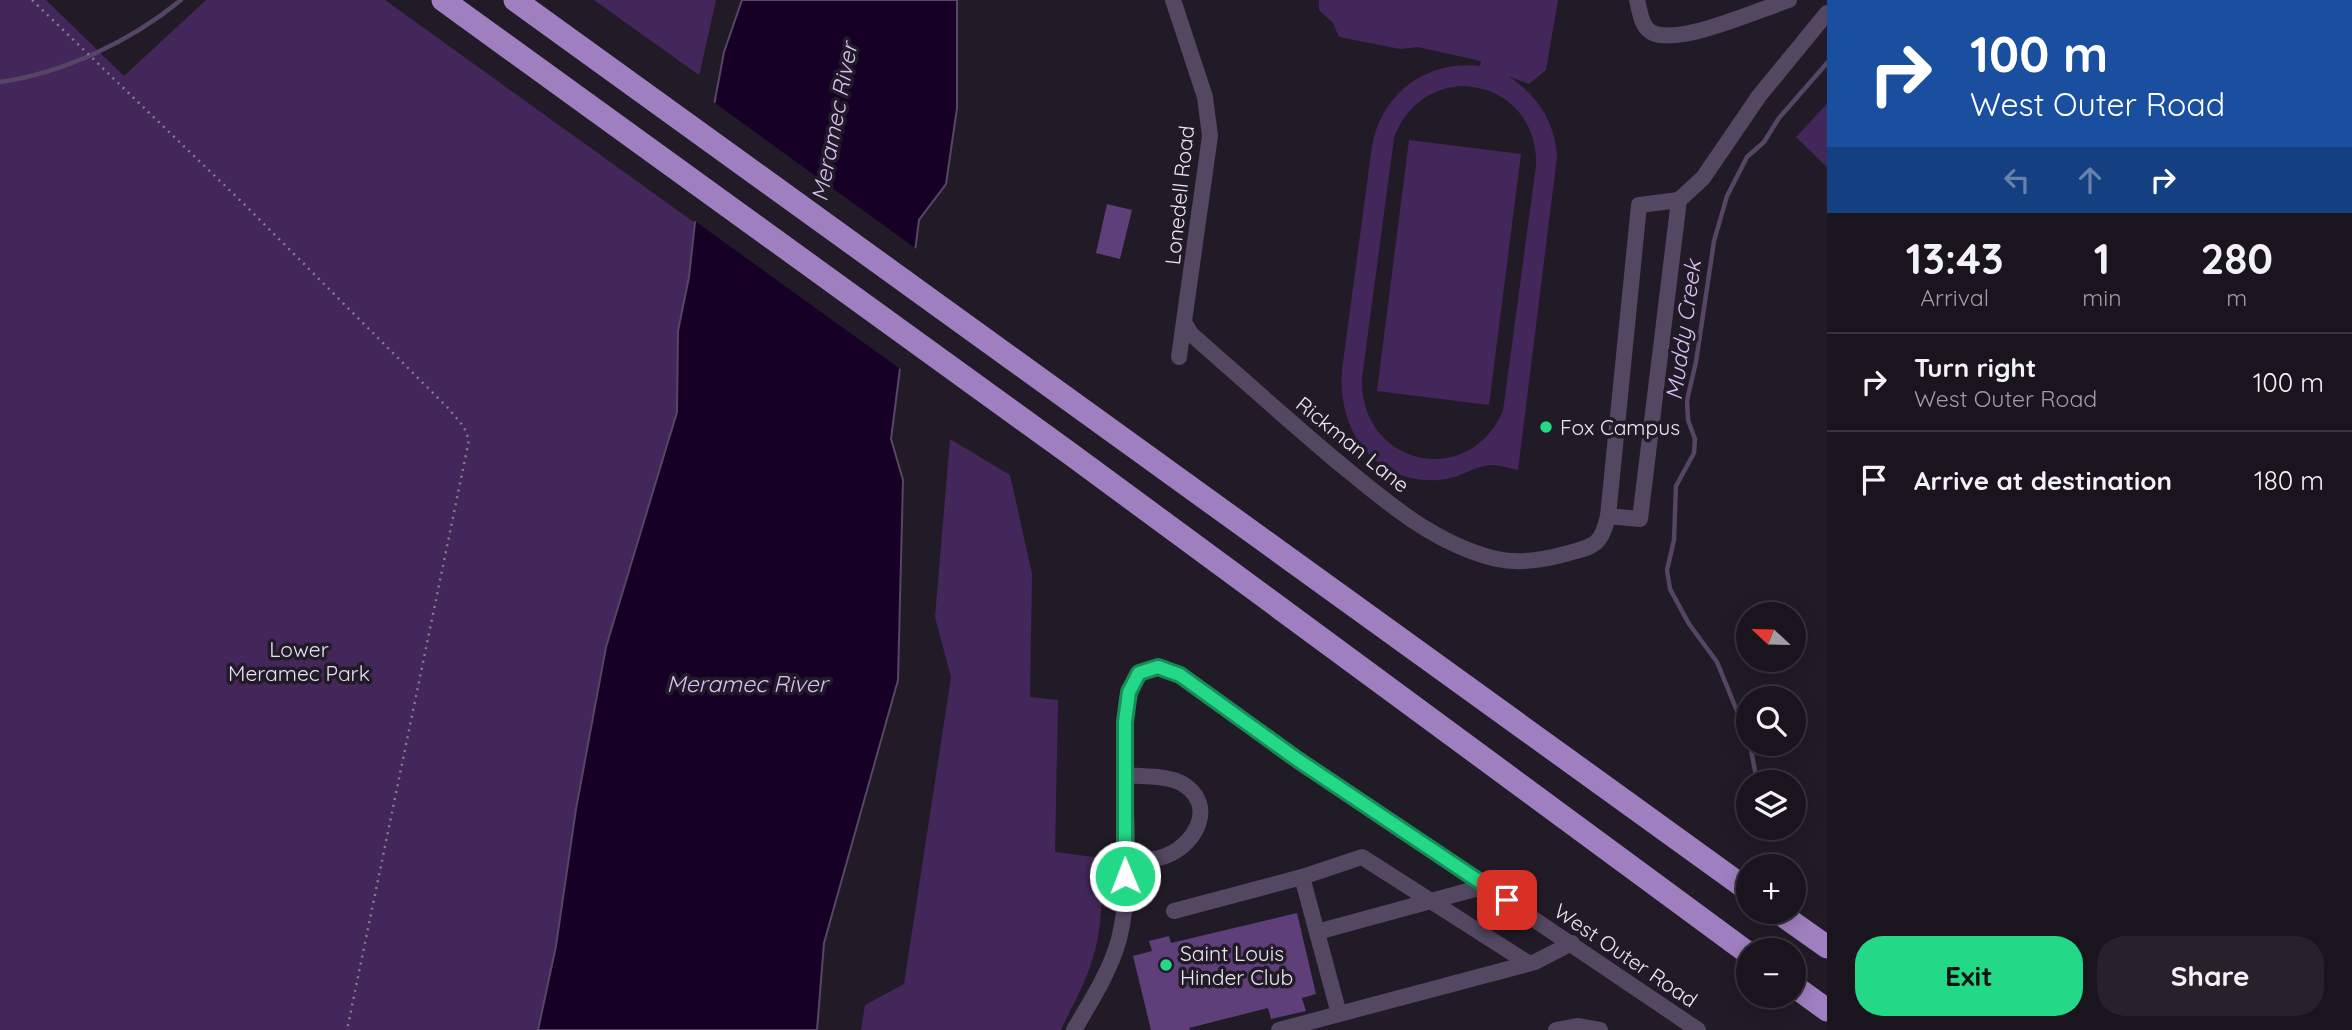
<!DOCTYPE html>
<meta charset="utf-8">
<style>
:root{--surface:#19141d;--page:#26212a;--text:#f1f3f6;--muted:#9f9ea4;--line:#37333b;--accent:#23d886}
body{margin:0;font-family:Quicksand,sans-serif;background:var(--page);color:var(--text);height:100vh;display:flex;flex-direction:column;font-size:26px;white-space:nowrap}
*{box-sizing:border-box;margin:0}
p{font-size:23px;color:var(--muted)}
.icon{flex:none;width:38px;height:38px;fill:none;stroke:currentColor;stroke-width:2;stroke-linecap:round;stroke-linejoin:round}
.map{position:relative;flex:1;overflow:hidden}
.side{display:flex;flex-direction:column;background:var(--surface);width:525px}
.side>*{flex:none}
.hud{background:#1a4fa0;color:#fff;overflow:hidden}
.needle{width:46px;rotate:292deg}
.fabs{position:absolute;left:1736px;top:602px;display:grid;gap:14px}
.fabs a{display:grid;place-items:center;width:70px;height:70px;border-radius:50%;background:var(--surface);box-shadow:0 4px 18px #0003,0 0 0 2px var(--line);font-size:35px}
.pin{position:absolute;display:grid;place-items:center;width:60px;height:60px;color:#fff;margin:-30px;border-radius:14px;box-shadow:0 4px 10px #0006}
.me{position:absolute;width:77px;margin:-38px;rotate:359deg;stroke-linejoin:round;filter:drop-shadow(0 0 5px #0008)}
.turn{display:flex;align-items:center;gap:24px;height:147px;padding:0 28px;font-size:32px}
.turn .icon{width:91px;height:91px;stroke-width:2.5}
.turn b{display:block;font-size:49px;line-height:60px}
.lanes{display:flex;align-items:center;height:66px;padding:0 28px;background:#0003;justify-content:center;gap:35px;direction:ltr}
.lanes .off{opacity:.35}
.eta{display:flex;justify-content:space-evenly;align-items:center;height:119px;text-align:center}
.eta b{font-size:42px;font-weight:700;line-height:49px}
.primary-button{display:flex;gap:14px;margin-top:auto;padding:14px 28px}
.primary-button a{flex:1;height:80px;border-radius:28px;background:var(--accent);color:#111;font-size:28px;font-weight:700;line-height:80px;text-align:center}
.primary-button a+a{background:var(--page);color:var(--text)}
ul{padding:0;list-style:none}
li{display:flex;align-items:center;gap:21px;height:98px;padding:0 28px;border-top:2px solid var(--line)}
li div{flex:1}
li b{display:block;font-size:26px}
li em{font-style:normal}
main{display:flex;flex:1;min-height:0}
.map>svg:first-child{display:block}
</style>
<main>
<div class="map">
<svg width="1827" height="1030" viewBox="0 0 1827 1030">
<rect width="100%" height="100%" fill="#211b27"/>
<g fill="#43275b" fill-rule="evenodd">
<polygon points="0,0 46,0 124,76 206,0 385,0 695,223 689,277 678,331 677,412 606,647 576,809 556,946 538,1030 0,1030"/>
<polygon points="594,0 716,0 699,76 699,75"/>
<path d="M1319,0H1558L1546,70L1529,84L1508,76C1537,95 1555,121 1557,157L1518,470C1508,468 1494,463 1485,466C1469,469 1457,479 1439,480C1374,484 1337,430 1342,370L1372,146C1382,93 1426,60 1480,66L1481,61L1418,47L1400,49L1339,37L1333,23L1319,10ZM1460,86C1506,86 1538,120 1536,166L1503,411C1468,491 1359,465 1362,378L1394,138C1405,108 1428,89 1460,86Z"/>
<polygon points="1827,104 1827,167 1796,137"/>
<polygon points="1409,140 1521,154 1489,405 1377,391"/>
<path d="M950,439L1010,475L1032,574L1030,697L1058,700L1055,852L1101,858C1102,892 1103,928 1092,961C1085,984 1071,1008 1061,1030H861L865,1005L904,984L951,677L935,617Z"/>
</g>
<polygon fill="#160026" stroke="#564663" stroke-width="2" points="742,0 957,0 957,108 946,184 919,220 891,439 903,480 898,680 824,943 817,1030 538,1030 556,946 576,809 606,647 677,412 678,331 689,277 699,186 724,52"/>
<polygon fill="#211b27" points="712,101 918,250 903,371 692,219"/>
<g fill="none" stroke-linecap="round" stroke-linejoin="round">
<g stroke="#564663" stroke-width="4.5">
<path d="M0,82C64,73 131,41 181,0"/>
<polyline points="1748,738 1717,662 1689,624 1670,589 1667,570 1674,540 1676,486 1694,453 1695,439 1688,420 1687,400 1696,362 1714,241 1727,196 1747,157 1764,142 1779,118 1827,63"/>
<polyline points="1750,744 1757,782"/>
</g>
</g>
<g fill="#5e3f7a">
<polygon points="1107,204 1132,210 1120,259 1096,253"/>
<polygon points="1297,913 1316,994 1302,998 1306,1011 1271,1019 1268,1008 1189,1028 1190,1030 1151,1030 1133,956 1152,951 1149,941 1169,936 1171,943"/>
</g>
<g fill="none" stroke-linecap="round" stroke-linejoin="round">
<polyline stroke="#827d88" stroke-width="2.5" stroke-dasharray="2 5" stroke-linecap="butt" points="32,0 246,206 448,408 464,427 469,440 347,1030"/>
<g stroke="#544761" stroke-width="16">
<polyline points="1173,0 1205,97 1210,136 1179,357"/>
<path d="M1637,0C1640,11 1641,28 1653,33C1681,45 1758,10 1789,0"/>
<path d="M1184,322L1191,334C1240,377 1289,421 1339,463C1386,502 1436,545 1497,559C1519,564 1543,560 1565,554C1593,546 1601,547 1608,516L1640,519L1679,200L1703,178L1759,96L1827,13"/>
<polyline points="1608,516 1639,205 1679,200"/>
<path d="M1125,775C1142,777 1168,775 1183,784C1216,805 1197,842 1168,855C1155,861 1139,860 1125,860"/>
<polyline points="1302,877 1362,857 1528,963"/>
<polyline points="1174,911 1302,877 1339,1014"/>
<polyline points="1317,932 1486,886"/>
<path d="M1074,1030C1091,1001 1110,972 1119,939C1138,862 1117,778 1127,700L1139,673L1158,667L1180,675L1298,760L1698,1030"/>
<polyline points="1279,1030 1535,962 1572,943"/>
<polyline points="1556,1030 1577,1026 1600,1030"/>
</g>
<g stroke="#9f7fc0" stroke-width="23">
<polyline points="443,0 1072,455 1748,953"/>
<polyline points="515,0 1748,890"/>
<polyline points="1778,912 1827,947"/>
<polyline points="1794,986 1827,1010"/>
</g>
</g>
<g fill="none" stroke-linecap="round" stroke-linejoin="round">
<g stroke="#178c57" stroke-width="18">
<polyline id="route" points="1125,876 1125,722 1129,692 1139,673 1158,667 1180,675 1298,760 1507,900"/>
</g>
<use href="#route" stroke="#23d886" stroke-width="12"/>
</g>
<g fill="#23d886" stroke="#211b27" stroke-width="2.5">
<circle cx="1546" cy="427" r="7"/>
<circle cx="1166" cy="965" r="7"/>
</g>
<g text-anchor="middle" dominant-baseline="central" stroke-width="7" stroke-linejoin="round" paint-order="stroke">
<g font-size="21" fill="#ece8f1" stroke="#211b27">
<text transform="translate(1179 195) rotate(-84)">Lonedell Road</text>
<text transform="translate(1353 444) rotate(39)">Rickman Lane</text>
<text transform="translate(1626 955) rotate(34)">West Outer Road</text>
</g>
<g font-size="21" fill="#ece8f1" stroke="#211b27" text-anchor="start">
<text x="1560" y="427">Fox Campus</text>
<text x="1180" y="953">Saint Louis<tspan x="1180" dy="24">Hinder Club</tspan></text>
</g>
<g font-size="21" fill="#e8e0f2" stroke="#211b27">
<text x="299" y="649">Lower<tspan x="299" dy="24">Meramec Park</tspan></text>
</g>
<g font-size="23" font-style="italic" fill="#dac0f6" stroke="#211b27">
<text transform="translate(834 122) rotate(-79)">Meramec River</text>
<text transform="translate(1683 330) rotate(-82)">Muddy Creek</text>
<text x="747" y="683">Meramec River</text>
</g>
</g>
</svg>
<div class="fabs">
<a><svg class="needle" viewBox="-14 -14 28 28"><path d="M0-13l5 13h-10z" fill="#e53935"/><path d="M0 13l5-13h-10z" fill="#9f9ea4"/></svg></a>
<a><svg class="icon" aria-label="search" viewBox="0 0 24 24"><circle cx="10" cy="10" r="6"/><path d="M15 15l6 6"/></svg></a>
<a><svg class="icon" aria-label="layers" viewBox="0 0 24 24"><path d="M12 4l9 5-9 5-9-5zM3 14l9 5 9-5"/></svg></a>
<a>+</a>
<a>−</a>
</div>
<div class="pin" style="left:1507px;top:900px;background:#d93025"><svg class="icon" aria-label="arrive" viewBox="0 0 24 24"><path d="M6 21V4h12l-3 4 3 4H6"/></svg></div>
<svg class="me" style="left:1125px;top:876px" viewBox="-20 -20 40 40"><circle r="17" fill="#23d886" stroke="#fff" stroke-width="3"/><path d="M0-11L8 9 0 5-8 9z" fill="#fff"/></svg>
</div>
<section class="side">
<div class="hud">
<div class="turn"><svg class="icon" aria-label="right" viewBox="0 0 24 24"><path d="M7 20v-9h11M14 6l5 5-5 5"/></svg><div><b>100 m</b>West Outer Road</div></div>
<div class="lanes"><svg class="icon off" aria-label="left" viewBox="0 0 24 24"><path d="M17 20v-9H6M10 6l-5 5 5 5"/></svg><svg class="icon off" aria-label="ahead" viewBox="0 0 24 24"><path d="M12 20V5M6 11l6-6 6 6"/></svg><svg class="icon" aria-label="right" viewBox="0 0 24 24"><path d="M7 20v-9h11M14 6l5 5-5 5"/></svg></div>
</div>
<div class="eta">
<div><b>13:43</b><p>Arrival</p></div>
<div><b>1</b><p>min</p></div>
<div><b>280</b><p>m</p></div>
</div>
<ul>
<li><svg class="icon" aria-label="right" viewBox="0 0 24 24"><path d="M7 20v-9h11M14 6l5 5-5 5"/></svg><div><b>Turn right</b><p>West Outer Road</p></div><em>100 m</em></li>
<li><svg class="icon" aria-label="arrive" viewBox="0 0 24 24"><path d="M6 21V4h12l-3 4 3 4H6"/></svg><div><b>Arrive at destination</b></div><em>180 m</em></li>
</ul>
<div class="primary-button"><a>Exit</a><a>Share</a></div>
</section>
</main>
